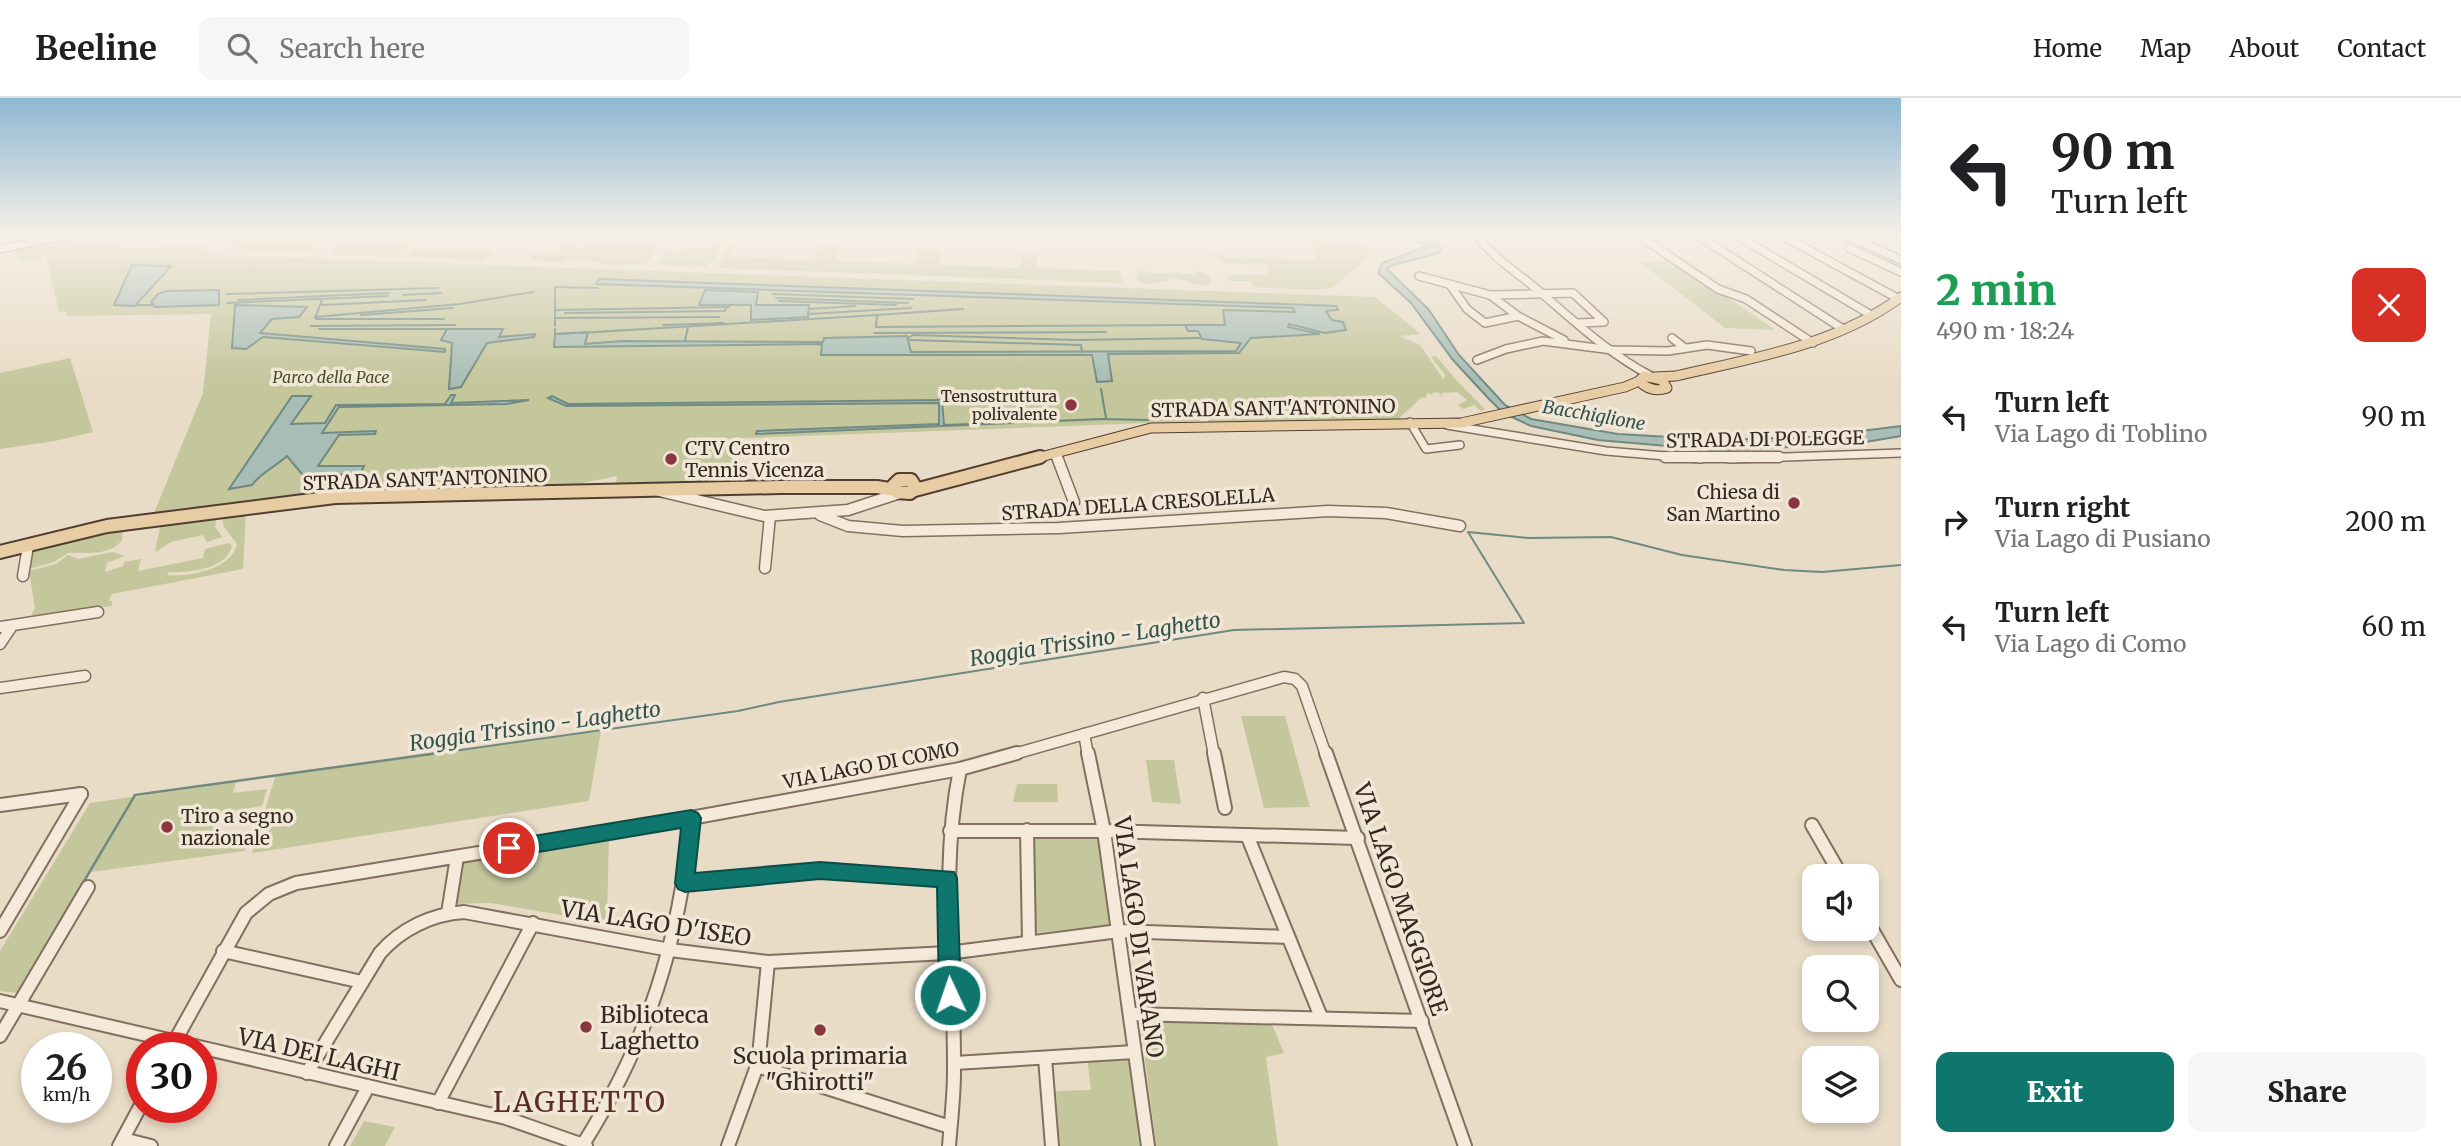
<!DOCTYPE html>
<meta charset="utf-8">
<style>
:root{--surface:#fff;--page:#f6f6f6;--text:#202124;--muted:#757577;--line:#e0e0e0;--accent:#0f766e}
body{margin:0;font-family:Merriweather,serif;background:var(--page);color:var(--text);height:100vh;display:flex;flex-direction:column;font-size:26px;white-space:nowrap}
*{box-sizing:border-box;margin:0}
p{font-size:23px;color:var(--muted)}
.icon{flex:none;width:38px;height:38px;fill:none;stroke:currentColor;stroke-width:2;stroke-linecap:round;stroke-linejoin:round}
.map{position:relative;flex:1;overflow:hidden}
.panel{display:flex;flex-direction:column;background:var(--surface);width:560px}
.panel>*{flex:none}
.hud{background:#fff;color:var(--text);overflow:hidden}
.controls{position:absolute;left:1802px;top:766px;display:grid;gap:14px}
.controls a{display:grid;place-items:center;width:77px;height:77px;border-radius:14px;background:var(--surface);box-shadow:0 4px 10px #0003;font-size:35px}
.speed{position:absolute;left:21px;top:934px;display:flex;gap:14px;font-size:35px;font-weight:700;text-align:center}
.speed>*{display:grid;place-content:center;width:91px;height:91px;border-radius:50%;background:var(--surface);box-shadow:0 4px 10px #0003;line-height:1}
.speed small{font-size:18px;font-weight:400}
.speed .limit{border:10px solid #d22;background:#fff;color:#111}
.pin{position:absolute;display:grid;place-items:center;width:60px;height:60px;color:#fff;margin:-30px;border:4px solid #fff;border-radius:50%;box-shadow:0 2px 7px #0007}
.me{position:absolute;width:77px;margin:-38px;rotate:357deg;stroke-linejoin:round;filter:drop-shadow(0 0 5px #0008)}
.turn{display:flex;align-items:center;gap:24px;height:147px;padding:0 35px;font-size:32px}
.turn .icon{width:91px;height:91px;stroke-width:2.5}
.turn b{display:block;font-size:49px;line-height:60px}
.round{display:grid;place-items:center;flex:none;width:74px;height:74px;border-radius:14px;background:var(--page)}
.headline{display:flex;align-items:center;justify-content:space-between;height:119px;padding:0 35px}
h1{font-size:42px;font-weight:800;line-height:52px;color:#1e9e55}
.button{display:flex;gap:14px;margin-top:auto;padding:14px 35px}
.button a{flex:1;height:80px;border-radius:14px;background:var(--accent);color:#fff;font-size:28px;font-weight:800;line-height:80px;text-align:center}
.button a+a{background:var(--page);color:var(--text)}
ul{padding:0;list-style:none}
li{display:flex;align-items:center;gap:21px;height:105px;padding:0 35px}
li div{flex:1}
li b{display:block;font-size:26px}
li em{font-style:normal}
header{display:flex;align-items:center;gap:42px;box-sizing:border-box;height:98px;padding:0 35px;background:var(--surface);border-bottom:2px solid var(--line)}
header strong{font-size:33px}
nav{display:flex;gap:38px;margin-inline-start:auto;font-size:24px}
.search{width:490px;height:63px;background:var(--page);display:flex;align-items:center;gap:18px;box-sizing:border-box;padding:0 24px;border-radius:14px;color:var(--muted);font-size:26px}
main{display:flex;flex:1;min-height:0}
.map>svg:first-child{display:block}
</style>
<header>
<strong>Beeline</strong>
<div class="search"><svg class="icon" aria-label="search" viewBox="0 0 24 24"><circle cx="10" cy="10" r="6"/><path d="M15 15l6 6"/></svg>Search here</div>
<nav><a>Home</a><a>Map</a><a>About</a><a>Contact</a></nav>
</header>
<main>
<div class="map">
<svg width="1901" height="1048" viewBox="0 0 1901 1048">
<rect width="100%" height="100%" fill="#e9dcc7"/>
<g fill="#c4c69c">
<polygon points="78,137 105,137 124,150 206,148 209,157 1375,199 1421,236 1400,238 1420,247 1444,282 1445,277 1431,259 1436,258 1458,284 1485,311 1481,313 1474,307 1463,311 1458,307 1467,302 1457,294 1442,295 1442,301 1440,295 1433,294 1432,297 1427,295 1426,300 1422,299 1397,322 1209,325 1204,313 1197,313 1200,323 725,341 729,355 754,386 615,391 617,378 582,385 582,391 534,392 524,387 490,391 152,420 203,295 211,216 67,218 66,213 59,214 46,158 20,164 15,150"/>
<path d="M230,137L316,138L306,146L317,150C305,158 299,152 289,153C272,154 251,157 235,148Z"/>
<path d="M1309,137C1331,137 1350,136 1368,150L1370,157L1334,189L1318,192L1253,189L1251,183H1228L1227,177H1269L1267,167L1222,165L1221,160H1214L1213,154L1223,155L1225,159L1318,162Z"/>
<polygon points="354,139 407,140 405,144 409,149 393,158 332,157 334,155 330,155 345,141"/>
<polygon points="565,143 577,144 573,149 585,150 589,144 660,146 649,163 642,167 599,166 600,164 568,160 564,165 531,162 533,156 541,153 540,157 557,154"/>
<polygon points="736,145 730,159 814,162 819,148 839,149 835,163 916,166 919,151 941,152 940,167 1020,170 1022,155 1037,155 1037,170 1120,173 1122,185 720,170 718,169 727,149"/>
<polygon points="712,146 721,148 715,161 705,169 657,166 664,153 680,154 683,149 709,150"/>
<polygon points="421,150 487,152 493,155 481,162 408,158 411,153"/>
<polygon points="1673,163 1776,232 1725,230 1640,164"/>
<path d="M1144,172L1148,175L1196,176V173L1209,177L1211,185C1197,192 1185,180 1170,180L1169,183L1147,186L1137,182V176Z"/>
<polygon points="70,260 93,334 55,343 0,351 0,275"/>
<path d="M246,413L243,471L112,496L109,503H112V508L31,518L35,510L29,473L56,466L68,457L78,461L113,454L125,458L107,465L105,474L123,468L124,464L141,461L138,473L203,460L205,451L229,445L232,448C227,471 188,475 169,474L167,477C188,479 232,472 237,446L224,429L222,422L224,418Z"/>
<polygon points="217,417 215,429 223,439 207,444 203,437 171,444 155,454 161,424"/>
<path d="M123,428L122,442C109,459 85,454 68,455L54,464L29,471L32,449Z"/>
<polygon points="1241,618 1285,618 1310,709 1264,710"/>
<polygon points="601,633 589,703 252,755 276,676"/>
<polygon points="1146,662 1174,662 1181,706 1152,704"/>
<polygon points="236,684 233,695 267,691 262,708 222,714 209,749 248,744 245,753 91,774 135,699"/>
<polygon points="1017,686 1057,686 1058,704 1013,704"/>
<polygon points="132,699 18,895 0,893 0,853 90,705"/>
<polygon points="609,736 607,825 491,805 452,806 461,763"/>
<polygon points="1100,736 1112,826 1036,835 1031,737"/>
<polygon points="1140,920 1271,924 1284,955 1266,959 1278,1048 1156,1048"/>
<polygon points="1130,959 1143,1048 1060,1048 1056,993 1091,992 1087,960"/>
<polygon points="364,1023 395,1029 385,1048 350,1048"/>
</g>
<g fill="#a8bdb5" stroke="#708a81" stroke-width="2">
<polygon points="1392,137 1436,139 1441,151 1439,155 1393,167 1387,171 1429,212 1459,257 1505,307 1531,321 1618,336 1721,342 1813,339 1901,328 1901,338 1848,347 1713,352 1598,342 1531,328 1503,315 1489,301 1453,262 1411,205 1378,175 1382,165 1428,148 1412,141"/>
<polygon points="132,167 171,168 135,208 114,207"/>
<polygon points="599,181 1336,208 1338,212 1326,213 1332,222 1343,224 1346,232 1325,235 1289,226 1288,229 1320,236 1251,240 1239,255 1108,256 1112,283 1097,284 1092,257 821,257 822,246 554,249 555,236 588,234 585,246 622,243 823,244 824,240 907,238 911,254 1236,253 1241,245 1202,241 1198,233 1188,233 1185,227 1225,227 1223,212 1295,214 1293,210 596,186"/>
<polygon points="219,192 219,207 155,209 151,204 158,196 166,193"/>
<polygon points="705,192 758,194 756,207 809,207 808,219 751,222 751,207 699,207"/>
<polygon points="235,207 307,209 299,219 272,221 260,235 445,251 445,254 263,239 246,251 232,250"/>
<polygon points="447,231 503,231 499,239 535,236 534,239 487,245 461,289 449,291 452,245 441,242"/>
<path d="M451,297H455L451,305L529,302L507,306L339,309L322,335L376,333L375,336L339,337L318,368H364L361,374L306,381L287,358C275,369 262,374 252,387L229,391L292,298H311L291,326L325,325L336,307L445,306Z"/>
<polygon points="552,298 568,306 942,302 944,327 1103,321 756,336 757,333 939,326 939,305 566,308 548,300"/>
</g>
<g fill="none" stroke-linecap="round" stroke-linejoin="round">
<g stroke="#708a81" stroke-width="2">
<polyline points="227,196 438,190"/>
<polyline points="773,196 913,201"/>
<polyline points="403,197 441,195"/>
<polyline points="776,200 908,205"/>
<polyline points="238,202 389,195"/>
<polyline points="322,202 315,220 317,221 444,221"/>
<polyline points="779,203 896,207"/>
<polyline points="227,205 388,198"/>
<polyline points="136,207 153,207"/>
<polyline points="322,207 426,202"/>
<polyline points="809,211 855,208"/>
<polyline points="555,212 729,209"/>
<polyline points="565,215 725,213 726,210"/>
<polyline points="808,216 911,210"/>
<polyline points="361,217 453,210"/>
<polyline points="877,217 963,211"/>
<polyline points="315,219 460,206 533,194"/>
<polyline points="555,220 719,219"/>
<polyline points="663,227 724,225"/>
<polyline points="311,228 455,227"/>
<polyline points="555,228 555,189 598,190"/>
<polyline points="319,231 451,231"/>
<polyline points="555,231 555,236 575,235"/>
<polyline points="580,235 877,217 876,229 1185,227"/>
<polyline points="874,235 1106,234"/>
<polyline points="908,240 913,237 1076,242 1201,240"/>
<polyline points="910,242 1081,247 1082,254"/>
<polyline points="685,243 688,229"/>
<polyline points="1101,291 1106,320"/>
<polyline points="1103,321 1148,322"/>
<polyline points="425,657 738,613 779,604 1234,532 1524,525 1468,434 1528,440 1611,439 1682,457 1784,472 1822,474 1901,467"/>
</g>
<polyline stroke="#708a81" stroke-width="2.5" points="57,829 135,697 438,655"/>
<g stroke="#826f5f" stroke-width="10">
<g id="minor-far2">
<path d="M1476,137C1492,158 1513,172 1533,188C1571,220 1607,255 1651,278"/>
<polyline points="1638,137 1718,191 1746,201 1813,245"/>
<polyline points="1697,137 1843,231"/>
<polyline points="1736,137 1871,217"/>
<polyline points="1781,137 1899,201"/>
<polyline points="1846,137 1901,162"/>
<polyline points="1849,150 1901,174"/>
<polyline points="0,151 68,137"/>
<polyline points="1419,178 1490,197 1573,195 1604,224 1578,225"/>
<polyline points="1450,187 1467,211 1485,225 1518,218"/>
<polyline points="1490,197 1518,218 1564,242"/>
<polyline points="1672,240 1685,250"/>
<polyline points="1477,262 1506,251 1543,243 1612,252 1668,253 1707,247 1751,253"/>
<polyline points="1410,324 1426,351 1460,347"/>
<polyline points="1447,327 1606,353 1701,361"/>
<polyline points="1055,355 1057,361"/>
<polyline points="1729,361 1901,355"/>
</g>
</g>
<g stroke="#826f5f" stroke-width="13">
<g id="minor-far1">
<polyline points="1057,359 1074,404"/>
<polyline points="1665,359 1779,359"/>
<polyline points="659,393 764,418 848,412 900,395"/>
<polyline points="820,417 848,428 903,433 1059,430 1328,413 1386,415 1460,428"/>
<polyline points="765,470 770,418"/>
<polyline points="23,478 28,448"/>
<polyline points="0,529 98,514"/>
<polyline points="0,546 12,528"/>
<polyline points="0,590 85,578"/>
<polyline points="1203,600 1214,657"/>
<polyline points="1084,636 1088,657"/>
<polyline points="1011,657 1284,579 1295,581 1302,588 1326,657"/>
</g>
</g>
<g stroke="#826f5f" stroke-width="16">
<g id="minor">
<polyline points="1088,655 1104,733 1148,1048"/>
<polyline points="1214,655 1225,710"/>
<polyline points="1326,655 1465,1048"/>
<polyline points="0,707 81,696"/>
<polyline points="1812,727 1842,779"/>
<polyline points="1027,732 1029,844"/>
<polyline points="950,733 1104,733 1358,740"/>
<polyline points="1247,737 1321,919"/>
<polyline points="685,785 820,772 947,781"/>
<polyline points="448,815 457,759"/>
<polyline points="1867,823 1901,882"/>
<polyline points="0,833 81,696"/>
<polyline points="223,853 362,884"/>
<polyline points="0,903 506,1020 586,1048"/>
<polyline points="1130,916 1422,923"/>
<polyline points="0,938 88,789"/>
<polyline points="171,950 246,815 269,796 296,785 691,720 960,671 1017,655"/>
<polyline points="759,958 768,864"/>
<polyline points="1045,960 1052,1048"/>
<polyline points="955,965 1134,954"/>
<path d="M307,975L380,855C401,831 432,816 464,814L670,852L768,864L948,855L1119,833L1288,839"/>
<polyline points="438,1005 533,825"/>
<polyline points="123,1041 151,1048"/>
<polyline points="119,1048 142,1005"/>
<polyline points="336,1048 368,989"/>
<path d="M582,1048C648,944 680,842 691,720"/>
<polyline points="728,1048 757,968 950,1029"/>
<path d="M949,1048C951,1023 954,998 954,974C955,869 939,776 960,671"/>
</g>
</g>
<g stroke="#513e32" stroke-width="11">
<g id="major-far1">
<path d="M1644,278L1662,282L1667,290C1656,294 1647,291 1639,283Z"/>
<path d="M1654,279L1676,278C1753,260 1836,247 1901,199"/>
<polyline points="1033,361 1151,330 1461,325 1625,289 1639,283"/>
</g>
</g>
<g stroke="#513e32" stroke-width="16">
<g id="major">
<polygon points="899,382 911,382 916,390 910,395 897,394 893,388"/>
<polyline points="915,392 1040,359"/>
<polyline points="0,454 107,428 335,399 780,389 877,389 895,392"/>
</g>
</g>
<use href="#minor-far2" stroke="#f5ead9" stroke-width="7"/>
<use href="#minor-far1" stroke="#f5ead9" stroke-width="10"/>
<use href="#minor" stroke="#f5ead9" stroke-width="12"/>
<use href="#major-far1" stroke="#e7cca4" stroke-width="9"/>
<use href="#major" stroke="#e7cca4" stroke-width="12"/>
</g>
<linearGradient id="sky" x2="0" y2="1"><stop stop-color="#8eb8d4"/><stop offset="0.48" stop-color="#f5efe6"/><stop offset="1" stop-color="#f5efe6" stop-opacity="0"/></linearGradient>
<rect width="1901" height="284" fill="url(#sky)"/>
<polygon fill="#0f766e" stroke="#0a4d48" stroke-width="2" points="691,712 698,715 701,720 695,775 820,764 954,774 957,780 961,897 958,904 950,907 942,904 939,897 937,789 820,781 685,794 678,791 675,785 681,730 509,759 502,756 499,750 502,744 509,742"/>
<g fill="#8a363e" stroke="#f1e7d6" stroke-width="2.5">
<circle cx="1071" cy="307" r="7"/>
<circle cx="671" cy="361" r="7"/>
<circle cx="1794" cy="405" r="7"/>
<circle cx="167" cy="729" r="7"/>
<circle cx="586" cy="929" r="7"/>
<circle cx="820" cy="932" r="7"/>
</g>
<g text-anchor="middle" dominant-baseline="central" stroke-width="7" stroke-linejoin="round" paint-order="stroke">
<g font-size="16" font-style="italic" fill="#484e2a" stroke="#f1e7d6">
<text x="331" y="279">Parco della Pace</text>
</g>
<g font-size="16" fill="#352821" stroke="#f1e7d6" text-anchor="end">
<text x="1057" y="298">Tensostruttura<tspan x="1057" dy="18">polivalente</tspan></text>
</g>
<g font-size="18" font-style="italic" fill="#32524d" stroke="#f1e7d6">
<text transform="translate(1594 317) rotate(10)">Bacchiglione</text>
</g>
<g font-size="19" fill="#352821" stroke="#f1e7d6">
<text transform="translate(1273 310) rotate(-1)">STRADA SANT'ANTONINO</text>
<text transform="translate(1765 341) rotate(-1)">STRADA DI POLEGGE</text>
<text transform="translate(425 381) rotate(-2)">STRADA SANT'ANTONINO</text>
<text transform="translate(1138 406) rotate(-4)">STRADA DELLA CRESOLELLA</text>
<text transform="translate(871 667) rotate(-11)">VIA LAGO DI COMO</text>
</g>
<g font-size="19" fill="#352821" stroke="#f1e7d6" text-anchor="start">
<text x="685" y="350">CTV Centro<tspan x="685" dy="22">Tennis Vicenza</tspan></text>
<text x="1780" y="394" text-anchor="end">Chiesa di<tspan x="1780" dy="22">San Martino</tspan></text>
<text x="181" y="718">Tiro a segno<tspan x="181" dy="22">nazionale</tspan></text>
</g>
<g font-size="21" font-style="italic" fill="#32524d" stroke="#f1e7d6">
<text transform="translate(1095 541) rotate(-9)">Roggia Trissino - Laghetto</text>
<text transform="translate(535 628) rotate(-8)">Roggia Trissino - Laghetto</text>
</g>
<g font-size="23" fill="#352821" stroke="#f1e7d6">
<text transform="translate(1401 801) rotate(71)">VIA LAGO MAGGIORE</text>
<text transform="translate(656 825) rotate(9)">VIA LAGO D'ISEO</text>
<text transform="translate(1139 839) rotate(82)">VIA LAGO DI VARANO</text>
<text transform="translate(319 956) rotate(13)">VIA DEI LAGHI</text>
</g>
<g font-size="23" fill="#352821" stroke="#f1e7d6" text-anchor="start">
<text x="600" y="916">Biblioteca<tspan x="600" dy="26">Laghetto</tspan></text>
<text x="820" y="957" text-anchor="middle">Scuola primaria<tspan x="820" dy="26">"Ghirotti"</tspan></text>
</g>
<g font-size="28" letter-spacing="2" fill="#5c2c25" stroke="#f1e7d6">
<text x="580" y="1004">LAGHETTO</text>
</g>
</g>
</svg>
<div class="controls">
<a><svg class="icon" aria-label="sound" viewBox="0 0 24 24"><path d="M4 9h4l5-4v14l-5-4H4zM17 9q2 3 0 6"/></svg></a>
<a><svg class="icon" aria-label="search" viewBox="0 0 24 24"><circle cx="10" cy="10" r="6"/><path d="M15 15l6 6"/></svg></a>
<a><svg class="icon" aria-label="layers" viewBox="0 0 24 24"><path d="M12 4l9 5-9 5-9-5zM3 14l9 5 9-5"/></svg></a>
</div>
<div class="speed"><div>26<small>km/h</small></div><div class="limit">30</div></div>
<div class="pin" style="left:509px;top:750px;background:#d93025"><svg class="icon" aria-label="arrive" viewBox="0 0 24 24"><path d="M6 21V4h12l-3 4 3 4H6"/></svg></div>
<svg class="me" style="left:950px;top:897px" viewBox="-20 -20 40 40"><circle r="17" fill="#0f766e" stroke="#fff" stroke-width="3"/><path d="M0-11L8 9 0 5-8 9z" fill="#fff"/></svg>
</div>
<section class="panel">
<div class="hud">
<div class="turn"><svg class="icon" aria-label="left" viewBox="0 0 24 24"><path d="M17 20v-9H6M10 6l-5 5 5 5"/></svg><div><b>90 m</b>Turn left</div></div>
</div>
<div class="headline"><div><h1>2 min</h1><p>490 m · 18:24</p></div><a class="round" style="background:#d93025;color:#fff"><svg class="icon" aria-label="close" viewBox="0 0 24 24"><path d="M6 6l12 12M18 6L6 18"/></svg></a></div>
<ul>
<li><svg class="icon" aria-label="left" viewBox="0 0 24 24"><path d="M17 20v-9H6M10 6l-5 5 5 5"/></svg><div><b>Turn left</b><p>Via Lago di Toblino</p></div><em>90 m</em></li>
<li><svg class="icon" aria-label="right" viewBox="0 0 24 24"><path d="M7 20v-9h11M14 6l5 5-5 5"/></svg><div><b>Turn right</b><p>Via Lago di Pusiano</p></div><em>200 m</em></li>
<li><svg class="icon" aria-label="left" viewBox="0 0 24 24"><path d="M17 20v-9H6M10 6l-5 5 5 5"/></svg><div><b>Turn left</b><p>Via Lago di Como</p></div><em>60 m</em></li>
</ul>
<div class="button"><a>Exit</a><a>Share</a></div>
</section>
</main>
